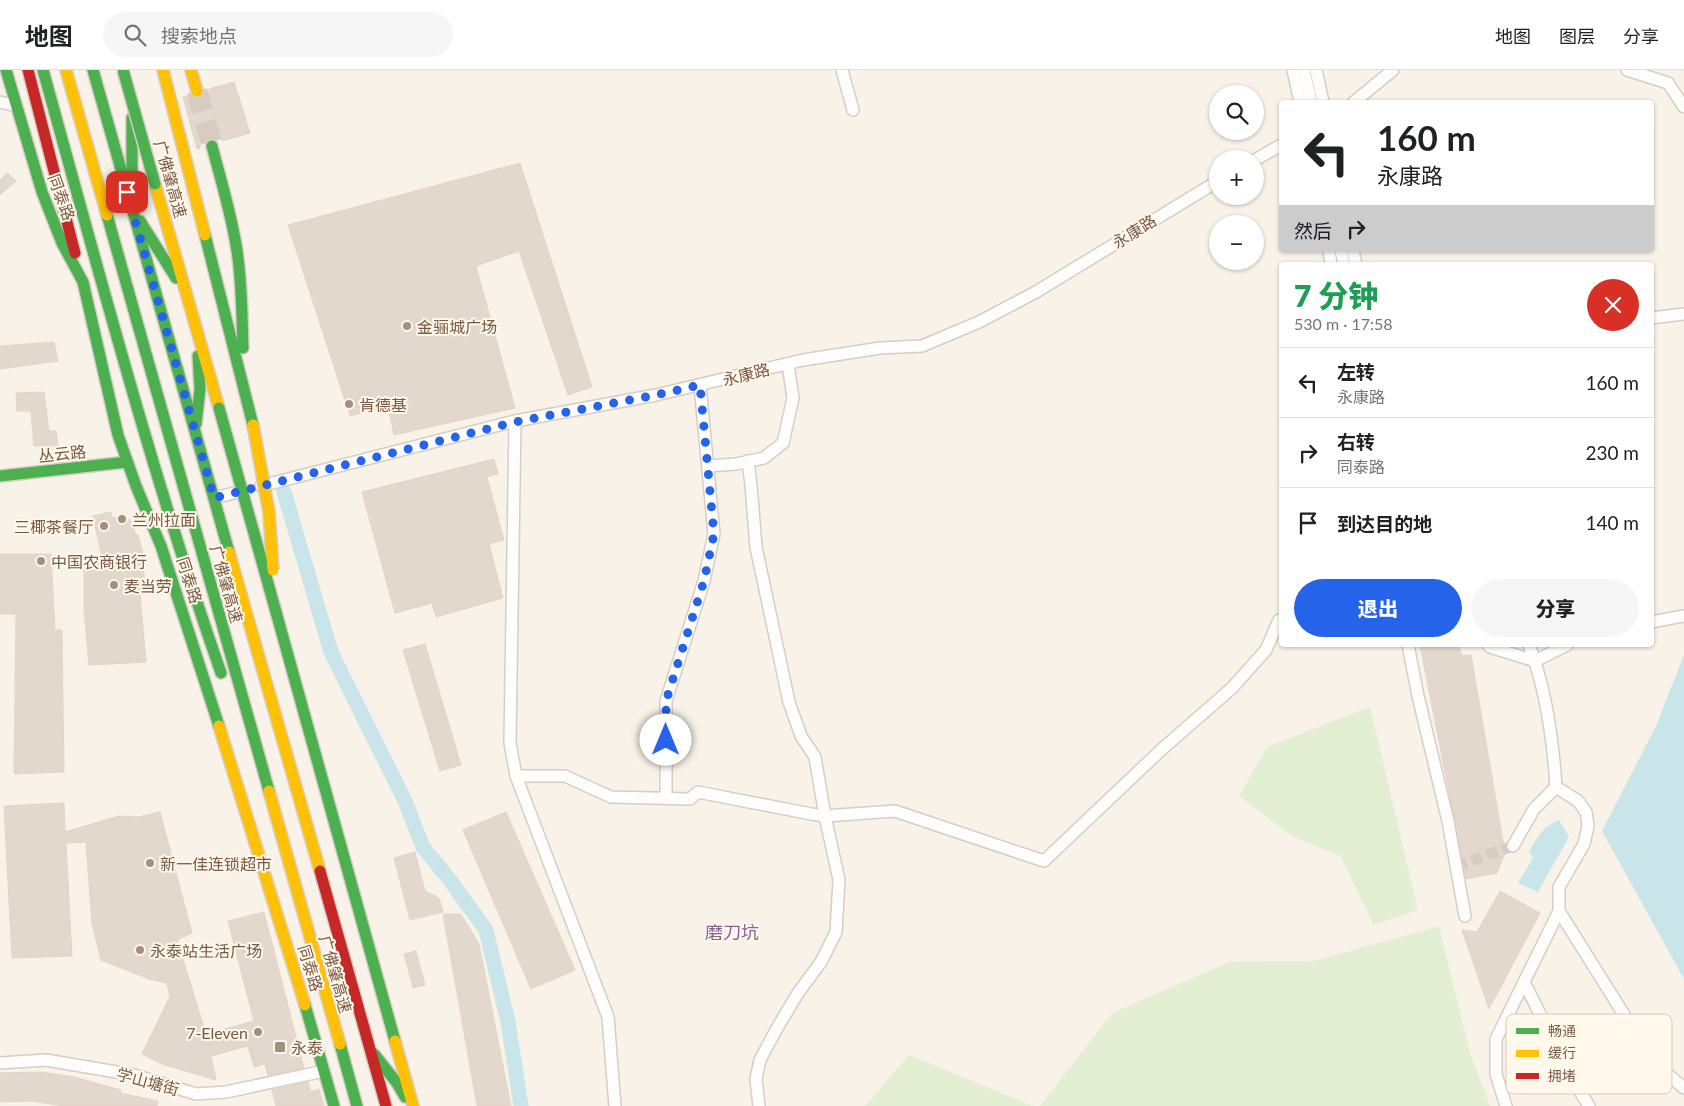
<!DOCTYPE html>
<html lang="zh">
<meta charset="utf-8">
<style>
:root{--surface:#fff;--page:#f6f6f6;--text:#202124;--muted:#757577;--line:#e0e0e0;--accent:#2563eb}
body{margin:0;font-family:Lato,"Noto Sans SC",sans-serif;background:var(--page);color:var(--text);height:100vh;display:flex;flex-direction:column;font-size:19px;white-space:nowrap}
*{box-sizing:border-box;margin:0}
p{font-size:16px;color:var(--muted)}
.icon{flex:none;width:28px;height:28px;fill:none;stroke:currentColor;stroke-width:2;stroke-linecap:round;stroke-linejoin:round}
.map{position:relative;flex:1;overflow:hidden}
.panel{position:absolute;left:1279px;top:192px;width:375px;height:385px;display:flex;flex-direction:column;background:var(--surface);border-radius:5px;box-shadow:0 1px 4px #0004}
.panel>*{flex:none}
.hud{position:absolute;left:1279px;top:30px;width:375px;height:152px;border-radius:5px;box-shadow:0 1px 4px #0004;background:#fff;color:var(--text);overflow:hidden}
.buttons{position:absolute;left:1209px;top:15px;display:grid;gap:10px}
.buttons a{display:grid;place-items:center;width:55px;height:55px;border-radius:50%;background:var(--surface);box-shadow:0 1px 4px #0004;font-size:25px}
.pin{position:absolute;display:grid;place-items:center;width:42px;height:42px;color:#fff;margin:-21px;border-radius:10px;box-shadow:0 2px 8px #0006}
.me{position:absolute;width:55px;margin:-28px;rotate:0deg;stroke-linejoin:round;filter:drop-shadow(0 0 4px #0008)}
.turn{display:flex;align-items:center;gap:18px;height:105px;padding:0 15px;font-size:22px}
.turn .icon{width:65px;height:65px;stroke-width:2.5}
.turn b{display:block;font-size:35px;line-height:42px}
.then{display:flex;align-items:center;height:48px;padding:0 15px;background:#0003;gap:10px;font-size:19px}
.round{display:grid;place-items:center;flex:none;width:52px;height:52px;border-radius:26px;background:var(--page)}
.headline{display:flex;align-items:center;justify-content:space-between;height:85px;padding:0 15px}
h1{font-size:30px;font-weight:800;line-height:38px;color:#1e9e55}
.cta{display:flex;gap:10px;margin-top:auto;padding:10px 15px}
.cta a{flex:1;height:58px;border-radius:30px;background:var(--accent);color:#fff;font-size:20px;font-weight:800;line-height:58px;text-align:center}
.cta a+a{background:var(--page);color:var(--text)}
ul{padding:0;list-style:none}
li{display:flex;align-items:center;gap:15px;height:70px;padding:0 15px;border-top:1px solid var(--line)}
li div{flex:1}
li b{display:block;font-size:19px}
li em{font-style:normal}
header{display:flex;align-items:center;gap:30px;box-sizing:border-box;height:70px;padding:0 25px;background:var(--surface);border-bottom:1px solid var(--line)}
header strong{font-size:24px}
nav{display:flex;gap:28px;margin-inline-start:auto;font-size:18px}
.search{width:350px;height:45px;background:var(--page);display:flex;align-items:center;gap:12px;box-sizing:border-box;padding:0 18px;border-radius:28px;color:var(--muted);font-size:19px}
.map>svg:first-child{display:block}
</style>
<header>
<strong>地图</strong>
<div class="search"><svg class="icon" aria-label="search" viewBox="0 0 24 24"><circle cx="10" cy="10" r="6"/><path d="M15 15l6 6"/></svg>搜索地点</div>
<nav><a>地图</a><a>图层</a><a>分享</a></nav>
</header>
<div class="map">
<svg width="1684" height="1036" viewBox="0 0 1684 1036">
<rect width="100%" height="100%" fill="#f8f2e8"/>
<g fill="#e2efd2">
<polygon points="1370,637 1418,840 1374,855 1340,786 1292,766 1239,726 1267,677"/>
<polygon points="1439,856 1470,983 1490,1036 1040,1036 1112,943 1230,892 1314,891"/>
<polygon points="909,985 1033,1036 865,1036"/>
</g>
<g fill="#c9e5e9">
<polygon points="1684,585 1684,909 1602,761 1656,656"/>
<path d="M1559,750L1569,767L1538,822L1518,813L1533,788L1529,781C1539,766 1542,757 1559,750Z"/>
</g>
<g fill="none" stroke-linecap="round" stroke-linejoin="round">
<polyline stroke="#c9e5e9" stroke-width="15" points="284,422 331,582 405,731 423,777 449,809 486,860 508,952 521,1036"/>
</g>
<g fill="#e3d8cd" stroke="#e1d5ca">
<polygon points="234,12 250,63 223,71 220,67 216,64 208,64 203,68 200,72 200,78 197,79 183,27 186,26 194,33 201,33 206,29 209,24 209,19"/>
<polygon points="520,93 592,317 568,325 519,181 476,196 515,338 394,365 388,336 350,346 288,155"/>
<polygon points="7,103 16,111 0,125 0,110"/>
<polygon points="54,272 58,291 0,299 0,276"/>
<polygon points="44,322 49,361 56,361 58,376 34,376 31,341 17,341 16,323"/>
<polygon points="494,389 498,404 487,407 504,470 489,474 503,528 436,547 432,533 395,543 362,422"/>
<polygon points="111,442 112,448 124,447 130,450 136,465 138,465 143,484 145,524 140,524 146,592 89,595 84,539 84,494 103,492 93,446"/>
<polygon points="0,484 51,484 55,560 62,560 64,702 14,704 16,544 0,544"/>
<polygon points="425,574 461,695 440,701 403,580"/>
<polygon points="1420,575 1458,575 1462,586 1471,585 1505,783 1497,803 1466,809"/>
<polygon points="64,733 65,762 119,746 138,747 160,742 192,863 177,870 206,964 254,951 228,851 264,842 304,998 268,1005 265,994 254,997 248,976 211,986 216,1010 162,994 142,984 170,926 167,913 149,909 101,890 92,854 86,772 66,773 72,886 12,888 4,736"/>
<polygon points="506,742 575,900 531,919 463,760"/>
<polygon points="415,782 425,821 439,828 443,842 410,850 394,788"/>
<polygon points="1500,821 1540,843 1489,939 1462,860 1477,862"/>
<polygon points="443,844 461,844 479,874 511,1036 477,1036"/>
<polygon points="416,881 425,915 413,918 404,884"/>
<polygon points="41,1002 74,1007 121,1020 120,1023 158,1031 157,1036 64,1036 30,1031 0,1032 0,1003"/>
<polygon points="308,1012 311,1022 319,1019 324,1036 276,1036 272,1020"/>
</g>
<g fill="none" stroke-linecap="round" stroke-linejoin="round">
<polyline stroke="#d8ccc0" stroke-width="11" stroke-dasharray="11 5.5" stroke-linecap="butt" points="1456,796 1513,776"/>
<polyline stroke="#d8ccc0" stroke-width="21" stroke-dasharray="21 11" stroke-linecap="butt" points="197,21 212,76"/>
<g stroke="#d6cec5" stroke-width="14">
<g id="street">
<polyline points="842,0 853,40"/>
<polyline points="1293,0 1300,32"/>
<polyline points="1304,0 1311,32"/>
<polyline points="1316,0 1323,32"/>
<polyline points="1627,0 1668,13 1684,37"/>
<polyline points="0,32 17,36"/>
<polyline points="1354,32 1393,0"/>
<polyline points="1255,90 1281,75"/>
<polyline points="1329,180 1331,195"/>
<polyline points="1341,180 1344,195"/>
<polyline points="1353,180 1356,195"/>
<polyline points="1651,248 1684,244"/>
<polyline points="515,351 510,673 516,706 608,947 615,1036"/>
<polyline points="748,391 751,415 756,477 789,632 801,666 815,687 825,746 839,810 836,862 821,892 798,923 776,960 760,990 756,1009 759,1036"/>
<polyline points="708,396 736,394 764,388 783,373 793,328 788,294"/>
<polyline points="261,416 515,351 656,325 803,290 880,278 922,276 979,252 1036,222 1218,111"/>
<polyline points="214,428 246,420"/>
<polyline points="1651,552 1684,546"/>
<polyline points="1408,575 1418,626 1448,751 1465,846"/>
<polyline points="1488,575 1490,577 1535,591 1567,575"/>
<polyline points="516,706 565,706 611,727 690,729 698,722 811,744 825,746 895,741 1044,791 1161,680 1232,618 1266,580 1279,550"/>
<polyline points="666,727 666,631 704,511 714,464 700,315"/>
<path d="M1513,776L1534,739L1556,717C1553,670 1546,619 1529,575"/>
<polyline points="1559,841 1655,994 1684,1018"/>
<polyline points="1524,912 1574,1012 1589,1036"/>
<polyline points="0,993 46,990 134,1005 196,1024 226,1022 324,1001"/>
<polyline points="1506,1036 1496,1004 1496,969 1559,841 1559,817 1584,774 1588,756 1586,742 1578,731 1556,717"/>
</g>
</g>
<g stroke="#d7cfc5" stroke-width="14">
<g id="fast">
<polyline points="6,0 42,122 62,173 83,212 118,365 136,416 161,476 219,656"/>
<path d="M43,0C99,202 152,405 221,603"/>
<polyline points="93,0 229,482"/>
<polyline points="132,48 132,119"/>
<path d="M212,76C221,111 232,146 237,181C242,213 242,246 243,278"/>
<polyline points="107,145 269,721"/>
<polyline points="140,151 176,208"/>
<polyline points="205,165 253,355"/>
<polyline points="196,354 200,319 198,286"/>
<polyline points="0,406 127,392"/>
<polyline points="276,542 395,971"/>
<polyline points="305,935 334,1036"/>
<polyline points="340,974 357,1036"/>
<polyline points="374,984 397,1013 405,1027"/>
</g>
</g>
<g stroke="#d7cfc5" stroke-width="14">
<g id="slow">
<polyline points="66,0 107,145"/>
<polyline points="163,0 205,165"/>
<polyline points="191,0 197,21"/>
<polyline points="155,114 219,338"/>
<polyline points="229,482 320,801"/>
<polyline points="219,656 305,935"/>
<polyline points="269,721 340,974"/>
<polyline points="395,971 413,1036"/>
</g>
</g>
<g stroke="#d7cfc5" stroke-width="14">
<g id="jam">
<polyline points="28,0 75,183"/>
<polyline points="320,801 386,1036"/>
</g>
</g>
<use href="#street" stroke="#fefdfc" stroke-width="11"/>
<use href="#fast" stroke="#4caf50" stroke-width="11"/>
<use href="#slow" stroke="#ffc107" stroke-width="11"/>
<use href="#jam" stroke="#c62828" stroke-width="11"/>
<g stroke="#d7ccc4" stroke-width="14" stroke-linecap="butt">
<g id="fast-bridge">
<polyline points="123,0 155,114"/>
<polyline points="219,338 276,542"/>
</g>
</g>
<g stroke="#d7ccc4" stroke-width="14" stroke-linecap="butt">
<polyline id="slow-bridge" points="253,355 269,442 273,500"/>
</g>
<use href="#fast-bridge" stroke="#4caf50" stroke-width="11"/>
<use href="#slow-bridge" stroke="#ffc107" stroke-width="11"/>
</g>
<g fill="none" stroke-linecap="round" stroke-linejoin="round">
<polyline stroke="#2563eb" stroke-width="9" stroke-dasharray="0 16.2" points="127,122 214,428 515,352 656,325 700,315 714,464 704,511 666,631 666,670"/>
</g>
<g fill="#a58f7f" stroke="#fff8eb" stroke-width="2">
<circle cx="407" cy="256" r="5"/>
<circle cx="349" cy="334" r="5"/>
<circle cx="122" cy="449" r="5"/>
<circle cx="104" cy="456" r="5"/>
<circle cx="41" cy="491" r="5"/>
<circle cx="114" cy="515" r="5"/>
<circle cx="150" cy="793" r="5"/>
<circle cx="140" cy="880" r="5"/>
<circle cx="258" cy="962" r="5"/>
<rect x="274" y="971" width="12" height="12" rx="2.5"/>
</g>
<g text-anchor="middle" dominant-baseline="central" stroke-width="4" stroke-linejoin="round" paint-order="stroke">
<g font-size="16" fill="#785a46" stroke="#fff8eb">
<text transform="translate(171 109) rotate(74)">广佛肇高速</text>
<text transform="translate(62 127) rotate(70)">同泰路</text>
<text transform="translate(1134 161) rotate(-32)">永康路</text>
<text transform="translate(746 304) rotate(-14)">永康路</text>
<text transform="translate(62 383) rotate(-6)">丛云路</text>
<text transform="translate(190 510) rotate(72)">同泰路</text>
<text transform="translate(227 514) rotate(74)">广佛肇高速</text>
<text transform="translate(311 898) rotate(73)">同泰路</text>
<text transform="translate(336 904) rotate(74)">广佛肇高速</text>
<text transform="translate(148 1011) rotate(15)">学山塘街</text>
</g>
<g font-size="16" fill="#785a46" stroke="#fff8eb" text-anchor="start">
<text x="417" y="256">金骊城广场</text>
<text x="359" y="334">肯德基</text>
<text x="132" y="449">兰州拉面</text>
<text x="94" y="456" text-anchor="end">三椰茶餐厅</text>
<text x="51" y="491">中国农商银行</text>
<text x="124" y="515">麦当劳</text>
<text x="160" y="793">新一佳连锁超市</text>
<text x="150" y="880">永泰站生活广场</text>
<text x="248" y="962" text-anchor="end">7-Eleven</text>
<text x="291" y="977">永泰</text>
</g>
<g font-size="18" fill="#8b619c" stroke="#fff8eb">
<text x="732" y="862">磨刀坑</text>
</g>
</g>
<rect x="1506" y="944" width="166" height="80" rx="8" fill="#fff8eb" stroke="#d6c9ba" stroke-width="1"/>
<rect x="1516" y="958" width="23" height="6" fill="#4caf50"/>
<rect x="1516" y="980" width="23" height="7" fill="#ffc107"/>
<rect x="1516" y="1003" width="23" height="6" fill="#c62828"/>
<g font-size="14" fill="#785a46">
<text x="1548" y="966">畅通</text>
<text x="1548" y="988">缓行</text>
<text x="1548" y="1011">拥堵</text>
</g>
</svg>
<div class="buttons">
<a><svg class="icon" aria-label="search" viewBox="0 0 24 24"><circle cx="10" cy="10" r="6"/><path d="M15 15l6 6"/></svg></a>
<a>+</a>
<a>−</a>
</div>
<div class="pin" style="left:127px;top:122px;background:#d93025"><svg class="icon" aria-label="arrive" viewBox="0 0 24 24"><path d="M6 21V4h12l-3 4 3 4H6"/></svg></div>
<svg class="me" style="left:666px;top:670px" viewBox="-20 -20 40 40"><circle r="19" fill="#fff"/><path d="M0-13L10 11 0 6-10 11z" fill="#2563eb"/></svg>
<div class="hud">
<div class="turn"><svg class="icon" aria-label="left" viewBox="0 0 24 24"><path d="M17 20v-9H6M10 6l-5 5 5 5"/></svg><div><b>160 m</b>永康路</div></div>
<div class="then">然后<svg class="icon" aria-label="right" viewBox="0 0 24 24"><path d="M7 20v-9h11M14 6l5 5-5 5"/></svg></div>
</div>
<section class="panel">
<div class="headline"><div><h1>7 分钟</h1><p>530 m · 17:58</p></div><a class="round" style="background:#d93025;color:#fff"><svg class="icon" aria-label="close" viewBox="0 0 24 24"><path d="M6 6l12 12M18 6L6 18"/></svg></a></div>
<ul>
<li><svg class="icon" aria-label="left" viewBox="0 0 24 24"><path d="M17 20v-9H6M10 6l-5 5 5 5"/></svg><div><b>左转</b><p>永康路</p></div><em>160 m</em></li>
<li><svg class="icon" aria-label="right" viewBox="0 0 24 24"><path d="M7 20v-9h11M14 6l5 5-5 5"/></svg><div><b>右转</b><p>同泰路</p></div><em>230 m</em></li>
<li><svg class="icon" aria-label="arrive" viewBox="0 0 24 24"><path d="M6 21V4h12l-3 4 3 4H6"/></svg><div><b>到达目的地</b></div><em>140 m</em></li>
</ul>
<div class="cta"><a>退出</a><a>分享</a></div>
</section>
</div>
